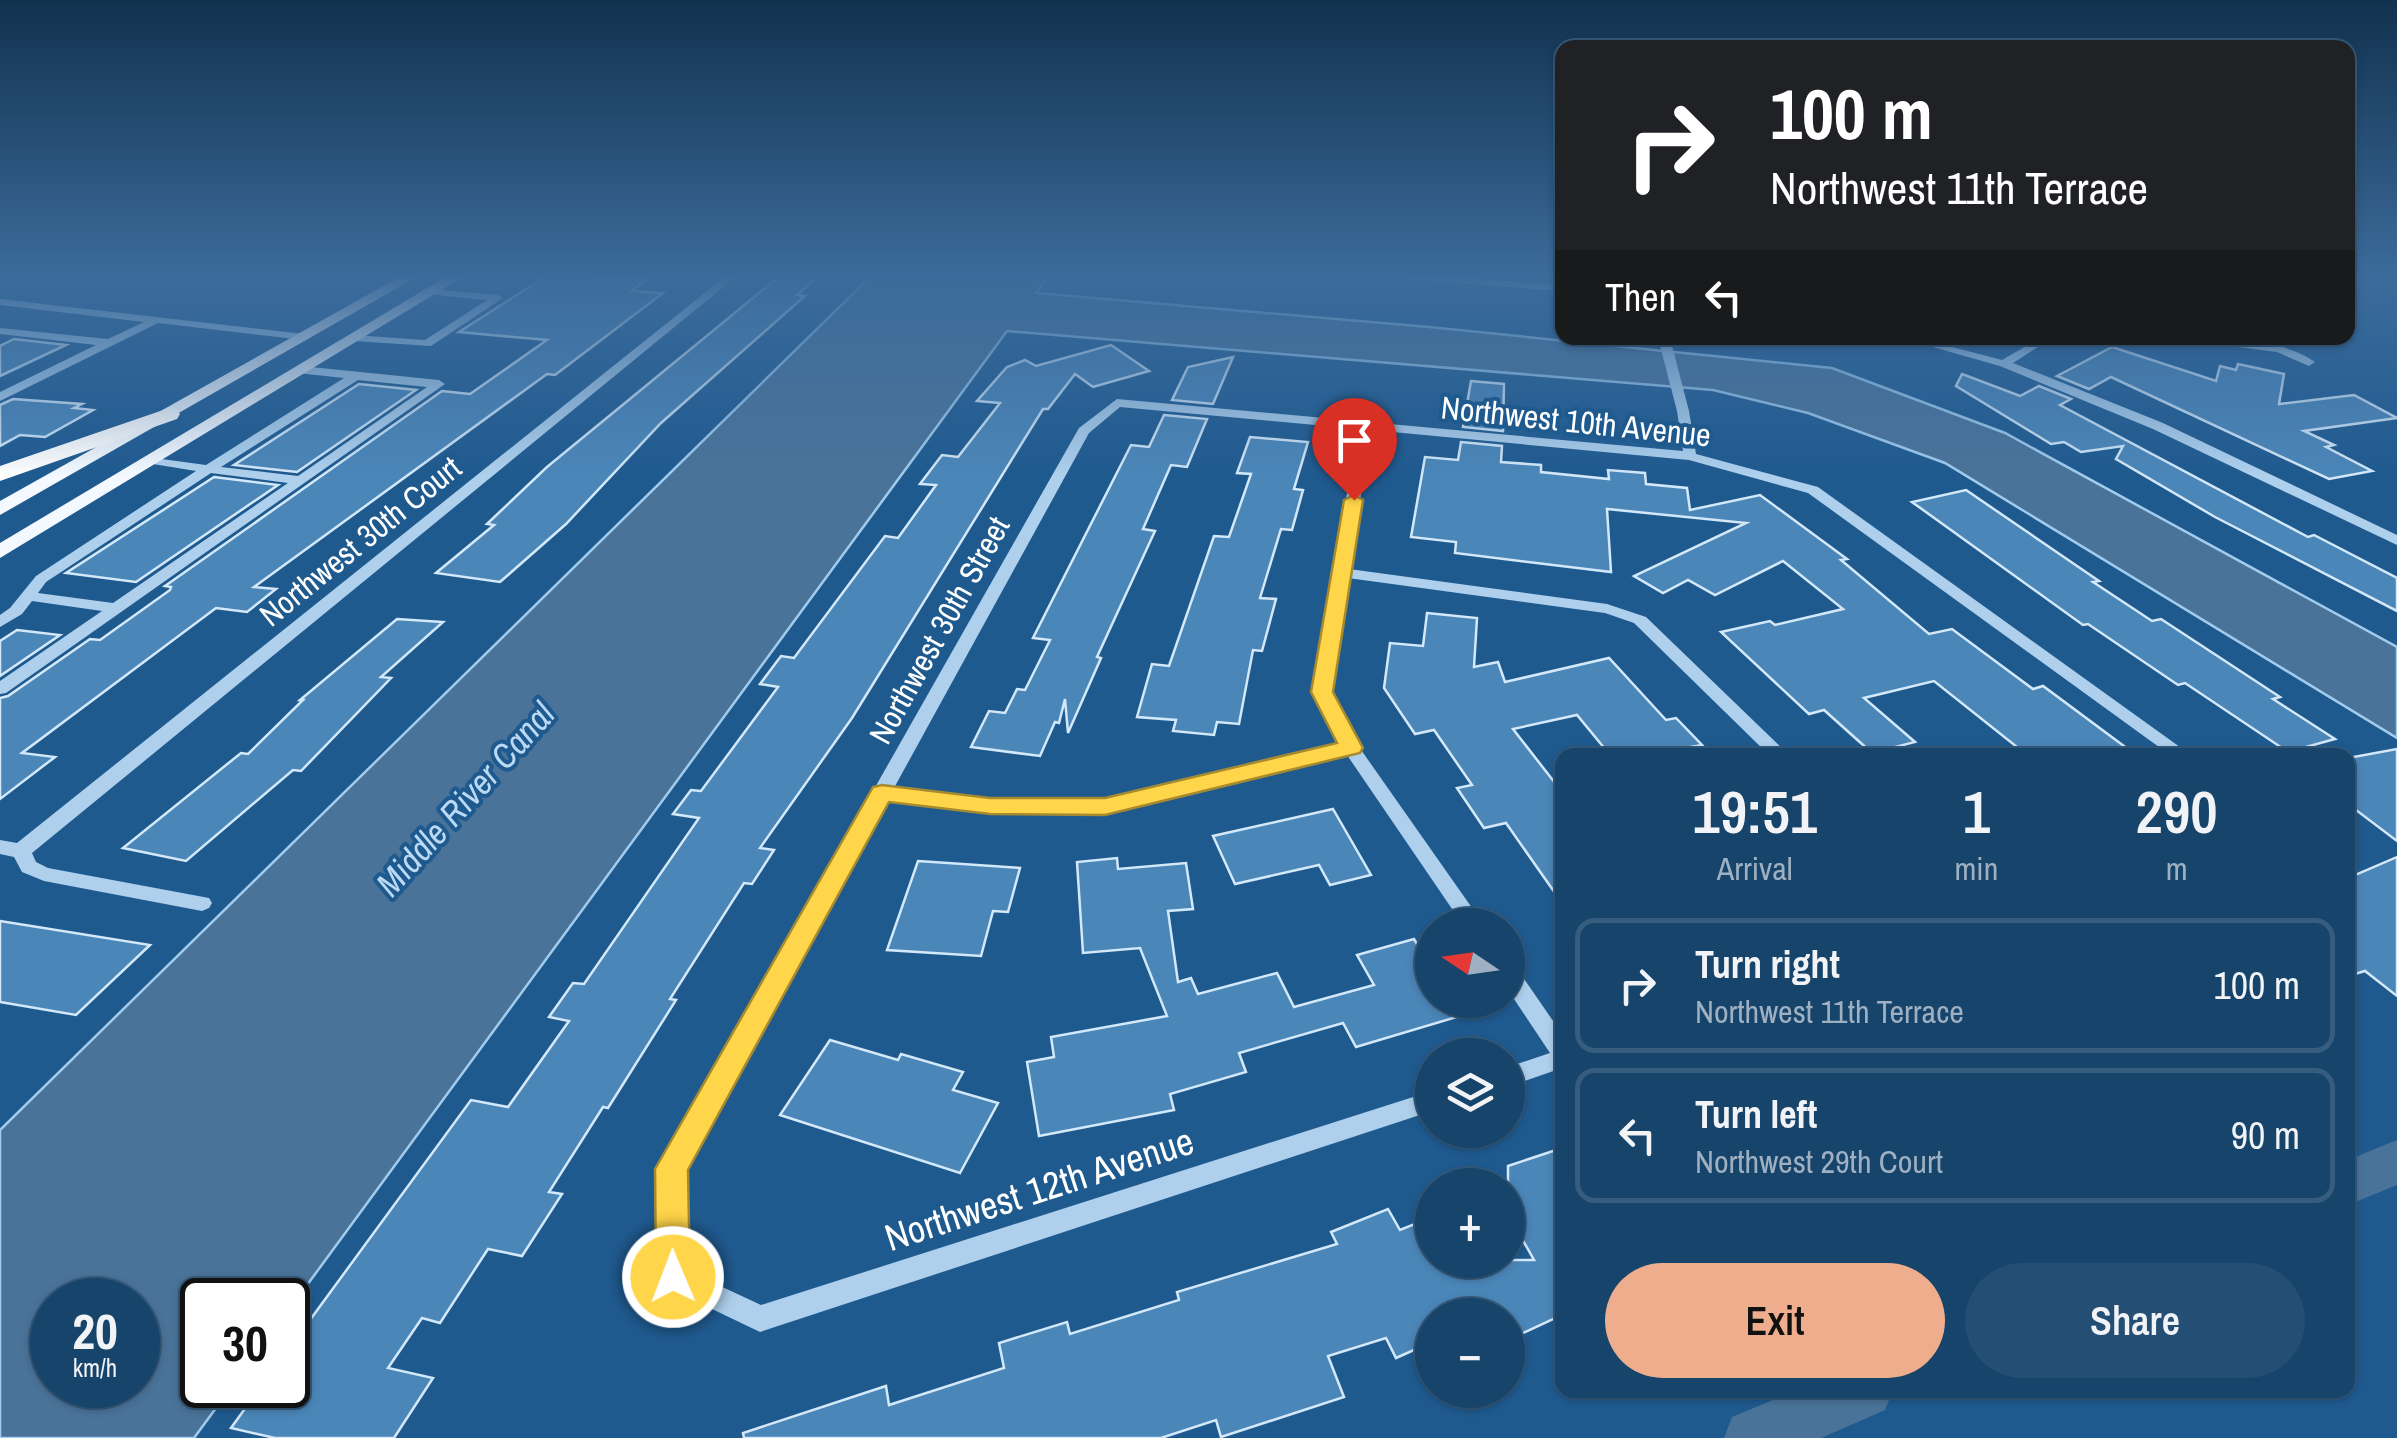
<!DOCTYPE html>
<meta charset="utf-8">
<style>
:root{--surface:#17446b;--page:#244e73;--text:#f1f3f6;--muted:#9eb0c1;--line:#365c7e;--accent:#eead8d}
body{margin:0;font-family:"Archivo Narrow",sans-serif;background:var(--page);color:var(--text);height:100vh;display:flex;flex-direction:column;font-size:38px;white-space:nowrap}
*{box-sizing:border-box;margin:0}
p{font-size:32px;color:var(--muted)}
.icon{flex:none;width:55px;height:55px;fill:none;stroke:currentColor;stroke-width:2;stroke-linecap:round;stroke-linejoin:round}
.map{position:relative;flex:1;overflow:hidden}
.details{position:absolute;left:1555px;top:748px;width:800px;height:650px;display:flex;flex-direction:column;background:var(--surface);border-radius:20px;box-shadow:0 2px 8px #0004,0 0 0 2px var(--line)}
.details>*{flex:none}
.top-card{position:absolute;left:1555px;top:40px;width:800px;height:305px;border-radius:20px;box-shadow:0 2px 8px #0004,0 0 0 2px var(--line);background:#202124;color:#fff;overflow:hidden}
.needle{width:65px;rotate:283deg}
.controls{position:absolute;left:1415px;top:908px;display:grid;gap:20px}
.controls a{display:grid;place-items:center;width:110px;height:110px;border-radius:50%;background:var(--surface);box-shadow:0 2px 8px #0004,0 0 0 2px var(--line);font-size:50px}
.speed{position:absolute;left:30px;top:1278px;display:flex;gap:20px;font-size:50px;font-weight:700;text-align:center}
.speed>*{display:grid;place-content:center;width:130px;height:130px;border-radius:50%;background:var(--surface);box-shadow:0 2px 8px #0004,0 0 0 2px var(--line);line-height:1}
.speed small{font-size:25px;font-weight:400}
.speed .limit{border:5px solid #111;border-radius:15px;background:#fff;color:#111}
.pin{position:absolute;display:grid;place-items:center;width:85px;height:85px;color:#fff;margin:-102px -42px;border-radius:50% 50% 50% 0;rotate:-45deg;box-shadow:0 0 10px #0007}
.pin .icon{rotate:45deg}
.me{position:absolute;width:110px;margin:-55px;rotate:359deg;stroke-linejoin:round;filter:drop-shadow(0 0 8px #0008)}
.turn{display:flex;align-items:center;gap:35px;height:210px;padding:0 50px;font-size:45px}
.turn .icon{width:130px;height:130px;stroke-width:2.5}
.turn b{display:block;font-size:70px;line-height:85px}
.then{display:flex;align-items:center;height:95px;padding:0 50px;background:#0003;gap:20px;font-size:38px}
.eta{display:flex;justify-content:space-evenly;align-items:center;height:170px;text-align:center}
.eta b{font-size:60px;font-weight:600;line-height:70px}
.cta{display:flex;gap:20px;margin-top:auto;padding:20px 50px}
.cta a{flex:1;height:115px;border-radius:60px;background:var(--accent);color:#111;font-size:40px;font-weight:600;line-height:115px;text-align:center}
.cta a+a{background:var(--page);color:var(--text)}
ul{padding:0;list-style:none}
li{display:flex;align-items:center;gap:30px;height:135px;margin:0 20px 15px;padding:0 30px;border:5px solid var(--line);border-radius:20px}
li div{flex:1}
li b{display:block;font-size:38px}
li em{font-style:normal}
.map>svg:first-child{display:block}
</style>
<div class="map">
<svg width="2397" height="1438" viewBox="0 0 2397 1438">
<rect width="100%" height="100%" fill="#1f5a8f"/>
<path fill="#4a7399" stroke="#a1ccee" stroke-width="2.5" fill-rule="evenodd" d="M872,275H1049L1036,293L1429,327L1832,368L2005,433L2397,647V738L1945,463L1808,413L1713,390L1007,331L288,1311V1300H202V1385H233L194,1438H0V1130ZM52,1300H138V1385H52Z"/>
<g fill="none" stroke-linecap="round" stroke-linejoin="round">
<g fill="#4a7399" fill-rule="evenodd">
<polygon points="2397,1140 2397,1185 2348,1205 2348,1160"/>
<polygon points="1797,1390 1893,1390 1885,1410 1821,1438 1724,1438 1732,1417"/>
</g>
</g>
<g fill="#4b86b8" stroke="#d3e8f9" stroke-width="2.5">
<polygon points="548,275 646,280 632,291 663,293 555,375 547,374 254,587 276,589 247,612 216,608 22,753 55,757 0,799 0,698 8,696 90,639 100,640 170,590 171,587 165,586 442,391 470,394 547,340 459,332"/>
<polygon points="781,275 820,275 797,295 805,296 661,423 566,524 500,582 436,573 494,525 487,524 547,467"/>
<polygon points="14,339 66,345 0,376 0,346"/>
<polygon points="1111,345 1149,371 1093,387 1075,374 1048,409 1043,409 852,718 760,848 774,850 752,884 744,883 670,999 676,1000 608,1108 603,1107 549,1192 562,1194 522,1256 488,1249 440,1323 422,1318 388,1368 433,1378 394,1438 275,1438 231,1428 262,1385 288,1385 288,1350 471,1100 508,1107 569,1021 549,1017 573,983 584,984 699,818 673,814 691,790 701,791 778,687 760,684 781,656 794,658 885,536 898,538 936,485 920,484 942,455 958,457 1000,403 977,401 1007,367 1025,360 1036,366"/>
<polygon points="2112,347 2216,381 2220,366 2236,370 2238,364 2284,374 2279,404 2354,395 2397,418 2304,431 2334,445 2326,447 2372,471 2329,479 2111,377 2089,389 2057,376"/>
<polygon points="1233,357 1213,404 1172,400 1188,367"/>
<polygon points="1962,374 2020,396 2039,386 2071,399 2060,405 2308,537 2314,535 2397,578 2397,611 2215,517 2116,459 2123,446 2081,452 2064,442 2051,444 1956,386"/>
<polygon points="1471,381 1504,384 1503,431 1463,427"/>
<polygon points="359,384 416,390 297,472 234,465"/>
<polygon points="13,399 82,404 74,408 93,410 45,437 20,435 0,446 0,405"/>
<polygon points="1164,415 1207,419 1187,467 1171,465 1143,529 1155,531 1097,657 1101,658 1068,733 1065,699 1059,723 1055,722 1040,756 971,747 989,711 1005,713 1017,689 1025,690 1050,640 1033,638 1131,445 1149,447"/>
<polygon points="1250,437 1308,442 1294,489 1303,490 1292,530 1281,529 1260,598 1276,599 1262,651 1253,650 1239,724 1217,722 1214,735 1173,731 1176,720 1137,717 1152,664 1169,666 1214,536 1229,537 1251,474 1237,473"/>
<polygon points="1461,442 1502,446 1501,462 1541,465 1541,472 1609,479 1608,470 1645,473 1646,484 1687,488 1690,510 1760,495 1847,559 1841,560 1929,634 1952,629 2033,689 2043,686 2136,755 2027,755 1934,681 1864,698 1915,742 1872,753 1824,710 1809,714 1721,632 1770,621 1775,625 1843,609 1783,561 1715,595 1688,580 1663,593 1634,576 1746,523 1607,509 1611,572 1455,553 1456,542 1411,537 1425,457 1458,460"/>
<polygon points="214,477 278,485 136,582 66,573"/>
<polygon points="1966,490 2099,581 2093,582 2152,621 2161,619 2280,697 2273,699 2335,739 2288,752 2185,683 2178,685 2088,624 2083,625 1912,502"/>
<polygon points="1427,613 1477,618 1474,667 1498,662 1505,682 1609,658 1666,720 1676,718 1702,745 1690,747 1697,755 1610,755 1577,715 1513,729 1562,792 1562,903 1506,823 1484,828 1457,788 1472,785 1434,730 1415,734 1384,688 1390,643 1423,646"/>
<polygon points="397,619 443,622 381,677 391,678 301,771 293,770 186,861 123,848 241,753 248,754 303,700 300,700"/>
<polygon points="17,630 60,635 0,676 0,641"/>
<polygon points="2397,749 2397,841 2348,804 2348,758"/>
<polygon points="1333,809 1371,875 1330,885 1319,865 1235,884 1213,836"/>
<polygon points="2397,857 2397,996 2365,971 2348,976 2348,878"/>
<polygon points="1117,858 1118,869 1186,863 1193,909 1168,911 1178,982 1191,978 1198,994 1277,973 1294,1007 1374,985 1357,955 1414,939 1432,969 1432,1000 1489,1000 1490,1007 1356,1047 1343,1023 1239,1053 1246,1072 1170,1094 1174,1110 1039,1136 1027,1062 1054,1057 1051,1037 1167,1016 1140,948 1083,953 1077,862"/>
<polygon points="918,861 1020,868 1008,912 993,911 981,956 887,950"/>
<polygon points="0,921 150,945 76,1015 0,1002"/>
<polygon points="830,1040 898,1060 901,1054 963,1072 953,1090 998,1103 960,1173 780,1115"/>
<polygon points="1562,1148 1562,1315 1508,1340 1508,1315 1432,1315 1432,1342 1396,1358 1386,1338 1328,1356 1344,1397 1221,1437 1216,1420 1161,1438 744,1438 743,1433 886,1386 889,1405 1004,1368 999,1343 1067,1322 1070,1334 1179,1300 1177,1292 1337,1244 1331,1232 1388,1209 1400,1230 1432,1217 1432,1260 1534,1260 1508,1214 1508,1166"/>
</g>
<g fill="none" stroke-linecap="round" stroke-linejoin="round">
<g fill="#aed0ed" fill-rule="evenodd">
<polygon points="727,275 738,275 32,853 36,862 48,868 209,898 212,903 209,908 202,911 44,881 22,872 14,857 0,854 0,840 17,843"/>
<polygon points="1388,275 1429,275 1562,285 1562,291 1393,278"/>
<polygon points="430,289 498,295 503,298 431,346 354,341 348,338 354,335 425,340 487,300 426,294 425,292"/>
<polygon points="0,299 304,334 310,337 304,340 158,323 0,401 0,392 96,345 0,334 0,328 108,339 144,322 0,305"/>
<path d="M1658,338H1670L1689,411L1696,454L1818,487L2191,755H2170L1808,493L1689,460L1371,430L1349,569L1607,604L1646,617L1789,755H1769L1634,623L1605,613L1348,578L1331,692L1359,747L1484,925H1463L1347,755L1105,813L990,812L888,800L684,1170L686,1270L761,1305L1432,1091V1111L760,1332L664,1286L660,1277V1169L663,1161L1079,428L1117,399L1683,451L1677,411ZM1120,407L1358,429L1313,692L1340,745L1105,801L990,800L894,788L1089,433Z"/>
<polygon points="1901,338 1918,338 2002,360 2040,338 2052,338 2013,363 2163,423 2397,535 2397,545 2153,429 2000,366"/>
<path d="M2184,338C2222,336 2283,339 2315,362L2309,366L2277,352L2190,341Z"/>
<path d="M301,366L439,380L445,384L6,693L0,694V681L102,611L32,601L22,614L0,627V615L10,608L36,576L196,471L147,463V457L206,465L344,378L297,373V367ZM358,380L427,387L298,476L221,467ZM211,473L288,483L113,603L38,593L46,582Z"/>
<polygon points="1508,965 1516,967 1562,1034 1562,1068 1508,1087 1508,1067 1550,1053 1508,990"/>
</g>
<g fill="#f4f9ff" fill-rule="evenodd">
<polygon points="403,275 420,275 0,515 0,501"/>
<polygon points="449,275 466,275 0,558 0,543"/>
</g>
<polygon fill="#fff" fill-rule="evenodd" points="169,408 177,409 180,414 177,419 0,481 0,466"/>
</g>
<linearGradient id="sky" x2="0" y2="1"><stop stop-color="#11324f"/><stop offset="0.58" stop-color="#3c6b9b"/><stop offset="1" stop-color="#3c6b9b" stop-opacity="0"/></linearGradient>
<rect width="2397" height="476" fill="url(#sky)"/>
<polygon fill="#ffd54a" stroke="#a68a30" stroke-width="2.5" points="1354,495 1363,500 1333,692 1363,748 1360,753 1105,815 990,814 889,802 688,1170 690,1277 685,1288 673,1293 661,1288 656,1277 655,1169 873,787 882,785 990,798 1105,798 1337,743 1311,692 1344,500"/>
<g text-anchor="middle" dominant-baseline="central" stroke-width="8" stroke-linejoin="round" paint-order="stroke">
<g font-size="32" fill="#fff" stroke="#1f5a8f">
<text transform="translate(1576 421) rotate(6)">Northwest 10th Avenue</text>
<text transform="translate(360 541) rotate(-39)">Northwest 30th Court</text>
<text transform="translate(939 630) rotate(-61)">Northwest 30th Street</text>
</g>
<g font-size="35" font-style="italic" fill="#bad9f4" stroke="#1f5a8f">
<text transform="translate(465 799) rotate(-48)">Middle River Canal</text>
</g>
<g font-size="38" fill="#fff" stroke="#1f5a8f">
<text transform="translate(1039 1189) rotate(-18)">Northwest 12th Avenue</text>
</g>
</g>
</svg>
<div class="controls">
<a><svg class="needle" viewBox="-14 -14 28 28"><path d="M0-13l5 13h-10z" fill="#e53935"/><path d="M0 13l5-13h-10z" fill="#9eb0c1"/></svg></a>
<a><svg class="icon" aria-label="layers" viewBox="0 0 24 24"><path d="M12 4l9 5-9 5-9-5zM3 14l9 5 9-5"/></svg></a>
<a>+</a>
<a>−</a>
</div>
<div class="speed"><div>20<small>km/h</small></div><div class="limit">30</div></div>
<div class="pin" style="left:1354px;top:500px;background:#d93025"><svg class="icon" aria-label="arrive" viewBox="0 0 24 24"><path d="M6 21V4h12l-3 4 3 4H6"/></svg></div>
<svg class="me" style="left:673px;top:1277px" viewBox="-20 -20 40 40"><circle r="17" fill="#ffd54a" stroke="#fff" stroke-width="3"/><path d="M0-11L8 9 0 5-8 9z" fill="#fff"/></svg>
<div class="top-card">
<div class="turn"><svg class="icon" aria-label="right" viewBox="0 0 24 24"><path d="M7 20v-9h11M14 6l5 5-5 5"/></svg><div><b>100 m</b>Northwest 11th Terrace</div></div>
<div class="then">Then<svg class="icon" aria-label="left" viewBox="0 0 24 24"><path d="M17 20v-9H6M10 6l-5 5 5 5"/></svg></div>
</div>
<section class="details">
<div class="eta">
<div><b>19:51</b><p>Arrival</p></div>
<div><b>1</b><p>min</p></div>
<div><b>290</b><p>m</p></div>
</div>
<ul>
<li><svg class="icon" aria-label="right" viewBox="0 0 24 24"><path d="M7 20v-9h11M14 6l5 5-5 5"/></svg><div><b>Turn right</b><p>Northwest 11th Terrace</p></div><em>100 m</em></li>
<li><svg class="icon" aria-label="left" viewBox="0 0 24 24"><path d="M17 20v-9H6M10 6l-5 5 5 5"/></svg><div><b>Turn left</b><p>Northwest 29th Court</p></div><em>90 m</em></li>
</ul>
<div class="cta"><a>Exit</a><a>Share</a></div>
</section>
</div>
